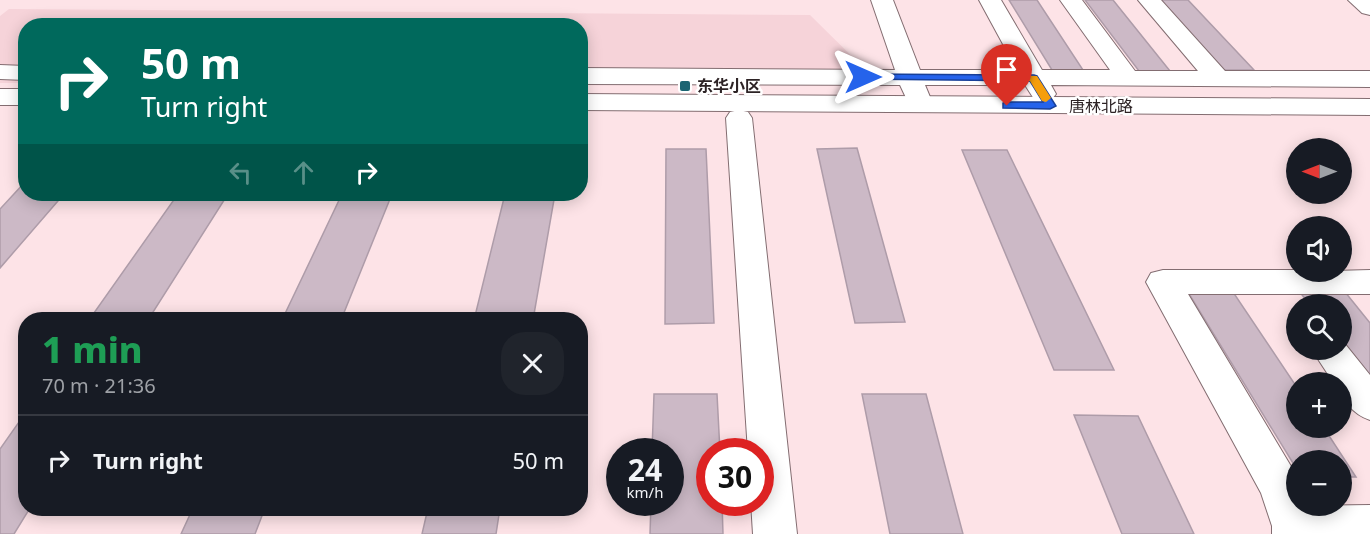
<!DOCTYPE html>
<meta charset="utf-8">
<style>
:root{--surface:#171b24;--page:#20242c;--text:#f1f3f6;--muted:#9ea1a6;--line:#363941}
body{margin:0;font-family:"Noto Sans","Noto Sans SC",sans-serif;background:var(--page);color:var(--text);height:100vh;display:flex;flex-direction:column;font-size:22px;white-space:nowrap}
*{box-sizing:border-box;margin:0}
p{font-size:20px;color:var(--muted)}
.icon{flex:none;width:33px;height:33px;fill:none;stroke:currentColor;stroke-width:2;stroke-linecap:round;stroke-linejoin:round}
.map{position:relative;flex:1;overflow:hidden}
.sheet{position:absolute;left:18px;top:312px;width:570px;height:204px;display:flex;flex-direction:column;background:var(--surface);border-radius:24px;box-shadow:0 3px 15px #0003}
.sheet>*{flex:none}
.guide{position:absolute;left:18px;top:18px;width:570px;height:183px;border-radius:24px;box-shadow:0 3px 15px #0003;background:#00695c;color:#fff;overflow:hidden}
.needle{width:39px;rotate:270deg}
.buttons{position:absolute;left:1286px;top:138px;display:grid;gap:12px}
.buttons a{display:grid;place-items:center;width:66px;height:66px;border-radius:50%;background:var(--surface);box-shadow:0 3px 15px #0003;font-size:30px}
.speed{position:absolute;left:606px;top:438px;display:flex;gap:12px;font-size:30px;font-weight:700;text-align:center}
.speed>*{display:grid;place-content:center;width:78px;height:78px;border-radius:50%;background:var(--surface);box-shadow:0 3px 15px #0003;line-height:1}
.speed small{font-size:15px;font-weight:400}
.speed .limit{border:9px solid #d22;background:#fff;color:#111}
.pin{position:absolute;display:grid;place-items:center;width:51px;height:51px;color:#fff;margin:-62px -26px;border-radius:50% 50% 50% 0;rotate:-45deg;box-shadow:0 0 6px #0007}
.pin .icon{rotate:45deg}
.me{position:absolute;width:66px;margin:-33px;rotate:90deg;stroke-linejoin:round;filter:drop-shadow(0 0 4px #0008)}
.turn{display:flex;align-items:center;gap:21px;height:126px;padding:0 24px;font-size:27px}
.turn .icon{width:78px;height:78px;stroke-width:2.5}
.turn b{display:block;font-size:42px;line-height:51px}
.lanes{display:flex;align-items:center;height:57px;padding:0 24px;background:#0003;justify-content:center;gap:30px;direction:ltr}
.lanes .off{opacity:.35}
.round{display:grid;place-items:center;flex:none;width:63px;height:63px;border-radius:24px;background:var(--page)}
.head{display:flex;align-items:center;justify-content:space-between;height:102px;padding:0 24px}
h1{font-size:36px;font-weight:800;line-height:45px;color:#1e9e55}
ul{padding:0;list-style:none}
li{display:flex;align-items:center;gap:18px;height:90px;padding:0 24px;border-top:2px solid var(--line)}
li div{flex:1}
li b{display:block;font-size:22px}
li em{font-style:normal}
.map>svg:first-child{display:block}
</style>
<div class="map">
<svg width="1370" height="534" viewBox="0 0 1370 534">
<rect width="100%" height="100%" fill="#fde3e7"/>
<polygon fill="#f6d3d9" points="9,9 810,15 879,83 581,83 580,26 26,26 25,83 0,83 0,16"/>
<g fill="#ccb9c6" stroke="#ae9ca9" stroke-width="1.5">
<polygon points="1009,0 1037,0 1083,70 1052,70"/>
<polygon points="1085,0 1113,0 1170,71 1139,71"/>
<polygon points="1160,0 1188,0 1254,70 1223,70"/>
<polygon points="857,148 905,322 855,323 817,149"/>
<polygon points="666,149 706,149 714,323 665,324"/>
<polygon points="962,150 1007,150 1114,370 1054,370"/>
<polygon points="26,181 26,194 64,194 0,268 0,209"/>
<polygon points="178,194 228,194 148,320 89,320"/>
<polygon points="342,194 392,194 341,320 282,320"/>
<polygon points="505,194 555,194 533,320 474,320"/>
<polygon points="1296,287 1341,287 1370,323 1370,385 1341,347 1341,304 1309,304"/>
<polygon points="1186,289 1231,289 1296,386 1296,428 1324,428 1356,477 1341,477 1341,460 1296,460 1296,468"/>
<polygon points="654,394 717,394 720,452 710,452 710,502 722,502 723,534 650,534 651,502 670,502 670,452 652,452"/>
<polygon points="862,394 926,394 963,534 890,534"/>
<polygon points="26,412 26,508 30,508 14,534 0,534 0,449"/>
<polygon points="1074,415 1138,416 1194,534 1122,534"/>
<polygon points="193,508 265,508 255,534 181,534"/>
<polygon points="428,508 500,508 496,534 422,534"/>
</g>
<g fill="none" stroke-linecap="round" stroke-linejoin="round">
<g stroke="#836d71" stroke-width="2">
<g id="minor">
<polygon points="871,0 893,0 920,70 1017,70 979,0 1001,0 1042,70 1110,70 1060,0 1082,0 1135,71 1198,71 1138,0 1161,0 1225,71 1370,71 1370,87 1051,85 1056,94 1052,99 1043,102 1034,99 1025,85 925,85 930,97 926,102 917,105 908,102 900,85 580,84 580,68 895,70"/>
<polygon points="1348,0 1370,0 1370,15 1362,13"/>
<polygon points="0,65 26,66 26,80 0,79"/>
<polygon points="739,110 748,112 752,118 797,534 753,534 751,502 760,502 760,452 748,452 726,118 730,112"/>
<polygon points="1163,270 1296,270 1296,272 1370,270 1370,294 1188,294 1295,473 1296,506 1370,505 1370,534 1272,534 1272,526 1261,493 1146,282 1151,273"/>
<path d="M1341,339L1370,375V420C1353,414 1341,401 1341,382H1333L1312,350H1341Z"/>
</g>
</g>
<g stroke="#836d71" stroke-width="2">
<g id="major">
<rect x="0" y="89" width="26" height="16"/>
<polygon points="580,94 1370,99 1370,115 580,110"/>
</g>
</g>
<use href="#minor" fill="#fff" fill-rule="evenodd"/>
<use href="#major" fill="#fff" fill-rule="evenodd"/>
</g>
<polygon fill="#2563eb" stroke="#184099" stroke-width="1.5" points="863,74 1034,75 1037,76 1056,106 1050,109 1003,108 1003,103 1007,102 1043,102 1030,81 859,79 858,77"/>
<polygon fill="#f59e0b" points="1004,75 1037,76 1051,98 1046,102 1042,101 1030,81 1008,81 1003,78"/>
<rect fill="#1b6472" stroke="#fff" stroke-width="2" x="679" y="80" width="12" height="12" rx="3"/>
<g text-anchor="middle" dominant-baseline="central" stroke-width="5" stroke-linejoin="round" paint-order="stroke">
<g font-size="16" font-weight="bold" fill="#2d2325" stroke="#fff" text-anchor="start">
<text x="697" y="86">东华小区</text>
</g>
<g font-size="16" fill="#2d2325" stroke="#fff">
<text x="1101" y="106">唐林北路</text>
</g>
</g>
</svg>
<div class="buttons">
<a><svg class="needle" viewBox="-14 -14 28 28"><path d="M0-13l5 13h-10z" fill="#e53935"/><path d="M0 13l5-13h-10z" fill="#9ea1a6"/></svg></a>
<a><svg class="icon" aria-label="sound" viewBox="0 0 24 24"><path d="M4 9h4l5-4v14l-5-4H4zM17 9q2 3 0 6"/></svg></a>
<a><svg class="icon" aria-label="search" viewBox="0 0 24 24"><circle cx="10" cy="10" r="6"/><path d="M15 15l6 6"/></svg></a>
<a>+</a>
<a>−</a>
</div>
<div class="speed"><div>24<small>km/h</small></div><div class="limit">30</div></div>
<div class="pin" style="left:1007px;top:106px;background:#d93025"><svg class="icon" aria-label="arrive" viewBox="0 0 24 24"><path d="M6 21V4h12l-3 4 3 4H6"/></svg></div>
<svg class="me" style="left:863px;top:77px" viewBox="-20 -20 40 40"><path d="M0-17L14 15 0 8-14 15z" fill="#2563eb" stroke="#fff" stroke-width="4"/></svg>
<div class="guide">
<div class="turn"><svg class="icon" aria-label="right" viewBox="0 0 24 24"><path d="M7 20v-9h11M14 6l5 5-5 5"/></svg><div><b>50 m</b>Turn right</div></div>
<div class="lanes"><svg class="icon off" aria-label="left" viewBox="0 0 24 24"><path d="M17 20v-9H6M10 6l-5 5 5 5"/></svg><svg class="icon off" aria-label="ahead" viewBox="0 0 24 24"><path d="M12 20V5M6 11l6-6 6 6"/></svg><svg class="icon" aria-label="right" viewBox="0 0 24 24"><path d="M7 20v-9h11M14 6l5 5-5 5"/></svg></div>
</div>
<section class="sheet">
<div class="head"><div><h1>1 min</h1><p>70 m · 21:36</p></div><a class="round"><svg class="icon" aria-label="close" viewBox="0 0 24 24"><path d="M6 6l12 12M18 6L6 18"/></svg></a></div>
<ul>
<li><svg class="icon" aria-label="right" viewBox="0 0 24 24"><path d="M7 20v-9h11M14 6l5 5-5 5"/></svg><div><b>Turn right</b></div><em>50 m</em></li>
</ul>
</section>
</div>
